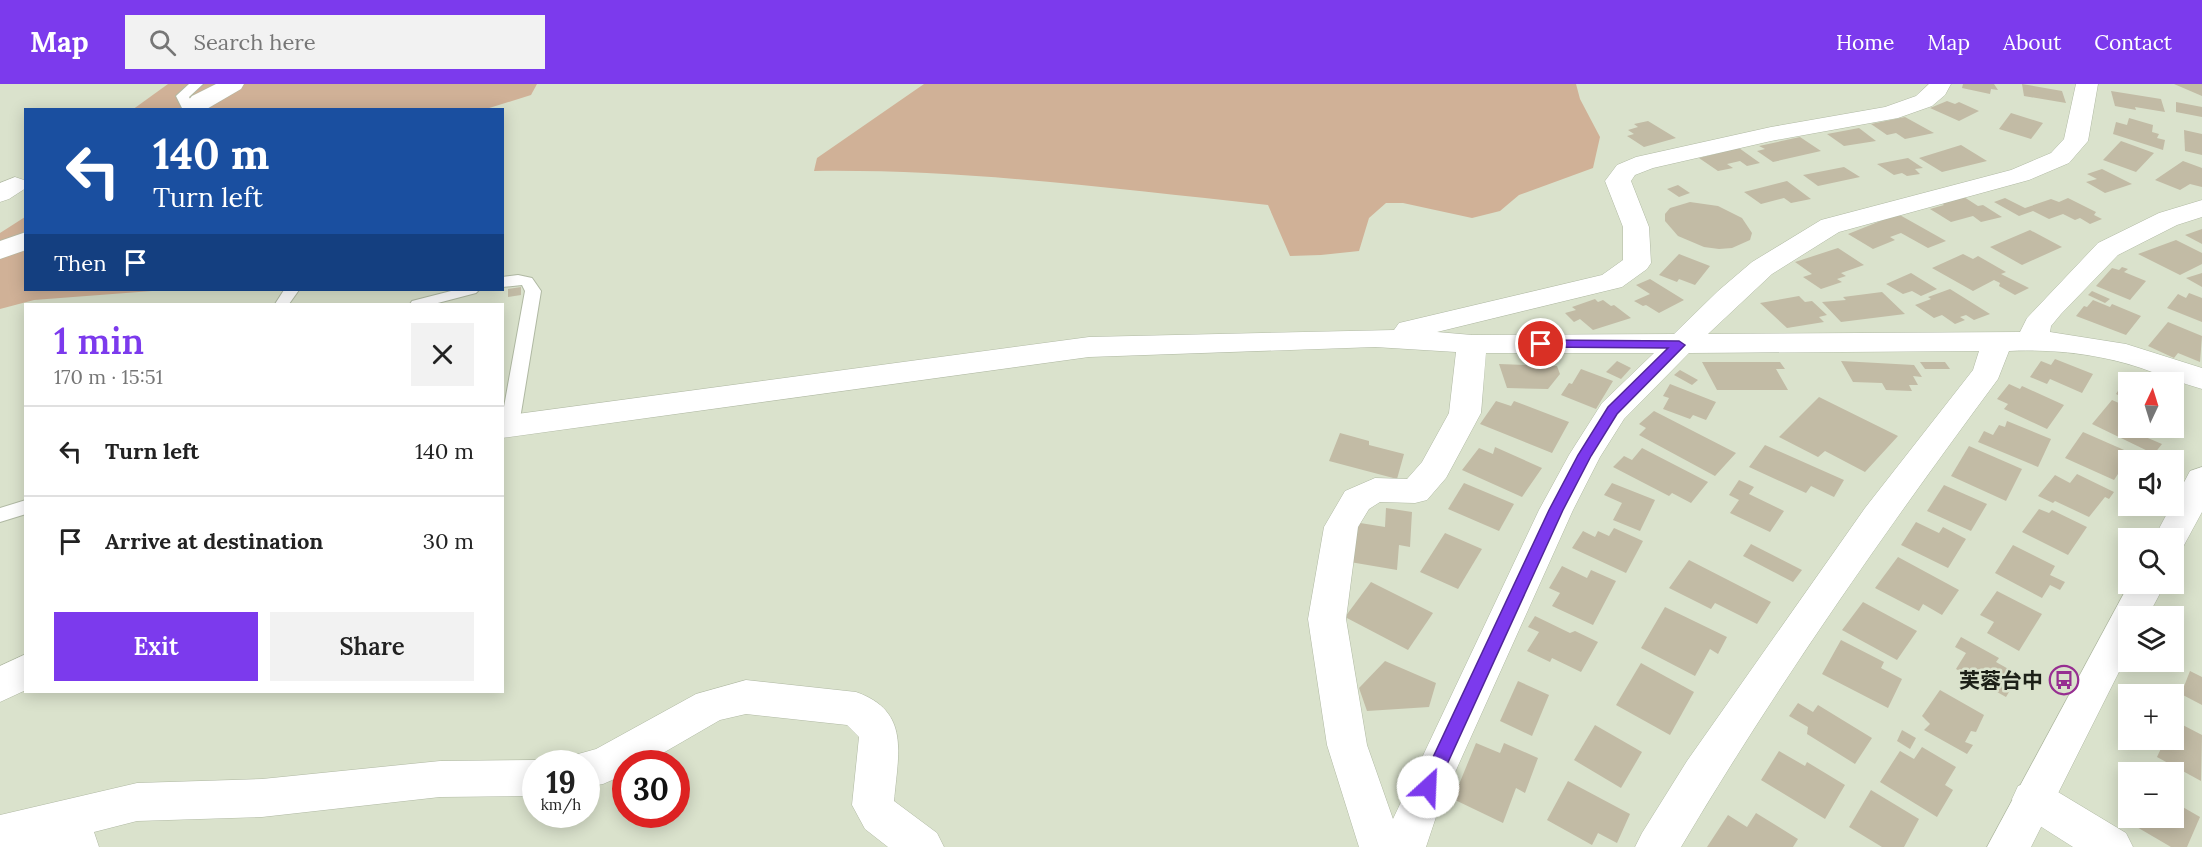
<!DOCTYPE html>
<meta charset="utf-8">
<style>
:root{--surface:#fff;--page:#f2f2f2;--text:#222;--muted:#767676;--line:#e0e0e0;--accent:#7c3aed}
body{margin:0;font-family:Lora,"Noto Sans JP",serif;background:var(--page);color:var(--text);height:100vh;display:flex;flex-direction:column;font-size:22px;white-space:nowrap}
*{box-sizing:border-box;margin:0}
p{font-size:20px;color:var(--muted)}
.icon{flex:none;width:33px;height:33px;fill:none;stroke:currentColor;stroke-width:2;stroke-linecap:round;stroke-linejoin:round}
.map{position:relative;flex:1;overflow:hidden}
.sheet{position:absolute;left:24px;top:219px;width:480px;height:390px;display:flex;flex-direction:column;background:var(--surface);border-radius:0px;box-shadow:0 3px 15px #0003}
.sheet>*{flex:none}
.banner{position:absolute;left:24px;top:24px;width:480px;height:183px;border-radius:0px;box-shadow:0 3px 15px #0003;background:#1a4fa0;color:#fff;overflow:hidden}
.needle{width:39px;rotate:4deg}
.controls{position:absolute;left:2118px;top:288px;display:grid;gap:12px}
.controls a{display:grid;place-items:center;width:66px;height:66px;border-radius:0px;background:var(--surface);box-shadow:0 3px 15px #0003;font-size:30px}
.speed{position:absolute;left:522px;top:666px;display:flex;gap:12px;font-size:30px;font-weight:700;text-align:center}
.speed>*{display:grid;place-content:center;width:78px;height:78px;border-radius:50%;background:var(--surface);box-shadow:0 3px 15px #0003;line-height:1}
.speed small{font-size:15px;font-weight:400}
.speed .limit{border:9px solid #d22;background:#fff;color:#111}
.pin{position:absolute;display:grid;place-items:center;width:51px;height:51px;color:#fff;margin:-26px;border:3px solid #fff;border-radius:50%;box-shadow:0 2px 6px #0007}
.me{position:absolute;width:66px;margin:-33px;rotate:25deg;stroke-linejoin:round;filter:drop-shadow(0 0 4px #0008)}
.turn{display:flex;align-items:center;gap:21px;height:126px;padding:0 30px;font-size:27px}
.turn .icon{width:78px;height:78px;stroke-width:2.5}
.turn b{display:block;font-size:42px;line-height:51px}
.then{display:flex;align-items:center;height:57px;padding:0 30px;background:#0003;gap:12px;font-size:22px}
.round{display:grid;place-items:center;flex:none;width:63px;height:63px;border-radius:0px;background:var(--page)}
.summary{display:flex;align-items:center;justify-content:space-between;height:102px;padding:0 30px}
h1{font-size:36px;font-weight:600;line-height:45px;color:var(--accent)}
.action{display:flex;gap:12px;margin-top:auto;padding:12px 30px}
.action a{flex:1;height:69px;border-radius:0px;background:var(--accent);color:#fff;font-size:24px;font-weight:600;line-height:69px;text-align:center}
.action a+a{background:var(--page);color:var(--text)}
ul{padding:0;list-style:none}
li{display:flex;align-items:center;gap:18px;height:90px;padding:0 30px;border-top:2px solid var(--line)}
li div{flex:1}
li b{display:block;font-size:22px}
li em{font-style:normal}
header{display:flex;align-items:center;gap:36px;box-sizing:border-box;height:84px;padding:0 30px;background:var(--accent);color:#fff}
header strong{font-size:28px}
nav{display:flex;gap:33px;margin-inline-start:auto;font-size:21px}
.search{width:420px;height:54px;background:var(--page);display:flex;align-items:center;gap:15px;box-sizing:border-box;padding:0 21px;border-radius:0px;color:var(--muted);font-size:22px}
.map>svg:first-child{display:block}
</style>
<header>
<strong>Map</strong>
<div class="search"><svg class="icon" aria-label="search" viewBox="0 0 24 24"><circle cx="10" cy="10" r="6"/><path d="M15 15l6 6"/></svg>Search here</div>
<nav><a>Home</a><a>Map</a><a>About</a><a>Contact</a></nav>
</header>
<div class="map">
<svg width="2202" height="763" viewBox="0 0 2202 763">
<rect width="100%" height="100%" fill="#dae2cc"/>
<g fill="#d0b197">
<polygon points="168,0 537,0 531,11 486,25 132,26"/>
<path d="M924,0H1576L1580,15L1600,53L1593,84L1519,111L1500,127L1472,134L1403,119H1386L1369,134L1359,167L1321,171L1290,172L1268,121C1117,105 966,85 814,87L817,74Z"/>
<polygon points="25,133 26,206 165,206 34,216 0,225 0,149"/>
</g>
<g fill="#c2bba5">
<polygon points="1963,0 1994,0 1998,6 1991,5 1990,10 1962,4"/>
<polygon points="2022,0 2062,7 2066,19 2024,12"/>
<polygon points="2174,0 2202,0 2202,12"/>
<polygon points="2111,7 2161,15 2165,28 2135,23 2136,26 2115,22"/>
<polygon points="1947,17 1955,20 1959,18 1979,27 1959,37 1930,24"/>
<polygon points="2176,18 2202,23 2202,33 2176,28"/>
<polygon points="2011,29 2043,39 2031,55 1999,45"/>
<polygon points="1905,33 1934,49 1905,55 1896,49 1887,51 1871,40"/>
<polygon points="2129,34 2153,41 2152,48 2159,50 2157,54 2165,56 2163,66 2113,50 2116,38 2127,41"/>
<polygon points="1648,37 1676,54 1644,63 1627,52 1634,50 1628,46 1638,43 1634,40"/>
<polygon points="1859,44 1876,57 1844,62 1827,50"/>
<polygon points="2184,46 2202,50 2202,71 2185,67"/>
<polygon points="1800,53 1821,67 1773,78 1757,67 1765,65 1759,62"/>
<polygon points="2121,57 2154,69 2136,88 2103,76"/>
<polygon points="1961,61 1987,77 1942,88 1919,74"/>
<polygon points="1739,64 1760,79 1747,82 1740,77 1727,80 1733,84 1718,87 1699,74"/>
<polygon points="1908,74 1923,84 1915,85 1920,90 1907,92 1902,89 1894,91 1877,80"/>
<polygon points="2183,77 2202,84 2202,103 2190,100 2180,106 2155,96"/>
<polygon points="1844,83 1860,93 1818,102 1803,91"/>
<polygon points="2102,85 2132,100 2105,109 2086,98 2097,95 2087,90"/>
<polygon points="1787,97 1811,115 1791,119 1784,114 1761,120 1744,108"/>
<polygon points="1678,101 1690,109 1679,113 1667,105"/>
<polygon points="1964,113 1978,122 1983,121 2002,133 1981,138 1973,132 1951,138 1930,125 1944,121 1941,119"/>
<polygon points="2005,114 2025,124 2051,115 2059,118 2068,114 2096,128 2094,131 2102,135 2090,140 2080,134 2075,136 2063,130 2049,135 2033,127 2019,132 1994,118"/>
<polygon points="1690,118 1718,122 1742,134 1752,149 1750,156 1732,164 1719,165 1704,163 1678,152 1665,137 1665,130 1670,124"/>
<polygon points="1898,130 1946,157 1928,164 1901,149 1890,153 1895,156 1873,165 1848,150"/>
<polygon points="2202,145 2202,160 2185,151"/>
<polygon points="2030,146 2062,163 2022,181 1990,163"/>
<polygon points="2176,156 2202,169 2202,180 2180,191 2138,170"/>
<polygon points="1838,164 1864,181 1841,189 1846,192 1837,195 1842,198 1821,205 1803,193 1812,190 1795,178"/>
<polygon points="1679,170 1710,182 1695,201 1679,195 1677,198 1659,191"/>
<polygon points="1963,170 1973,175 1978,172 2006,188 2001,190 2029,204 2015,211 1999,202 2000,199 1994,196 1973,207 1932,184"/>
<polygon points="2122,183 2128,185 2124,188 2146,197 2130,216 2096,202 2112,184 2119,186"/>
<polygon points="1911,189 1937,205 1921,212 1912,207 1903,210 1886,200"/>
<polygon points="2202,189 2202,203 2186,194"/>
<polygon points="1650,195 1684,216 1659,229 1646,221 1643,222 1634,217 1650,210 1636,201"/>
<polygon points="521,203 521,211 508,213 508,205"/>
<polygon points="1950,205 1990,230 1974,236 1966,231 1960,233 1965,236 1955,240 1942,231 1934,234 1915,221 1931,215 1928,213"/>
<polygon points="2092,207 2110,215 2105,219 2088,211"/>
<polygon points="1882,208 1905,230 1841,238 1822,218 1846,216 1843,213"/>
<polygon points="2189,209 2202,214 2202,238 2167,224 2178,210 2186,214"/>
<polygon points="1799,212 1805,218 1812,217 1827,231 1819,233 1824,238 1787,244 1760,219"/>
<polygon points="1595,215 1598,218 1603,216 1611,222 1614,221 1631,234 1593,246 1580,235 1574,238 1565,229 1576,226 1572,223"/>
<polygon points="2093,216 2110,223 2112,220 2141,232 2126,251 2076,232 2084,222 2087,223"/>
<polygon points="2168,238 2202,252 2200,278 2178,269 2174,274 2148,262"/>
<polygon points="2055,275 2093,290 2082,309 2050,295 2047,300 2030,293 2041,277 2051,281"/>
<polygon points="1617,277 1631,284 1621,295 1606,288"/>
<polygon points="1841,277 1914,281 1922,293 1913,292 1918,301 1909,301 1912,307 1886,306 1882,299 1853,298"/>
<polygon points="1702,278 1780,278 1785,285 1776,285 1788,306 1717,306"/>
<polygon points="1920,278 1945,278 1950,285 1925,285"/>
<polygon points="1499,280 1557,282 1560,290 1548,305 1507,304"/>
<polygon points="1581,285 1613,297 1596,325 1561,311 1569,299 1572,300"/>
<polygon points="1680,286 1698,296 1692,301 1674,291"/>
<polygon points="2130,288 2155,298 2128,298 2128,316 2116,310"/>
<polygon points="1670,300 1716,318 1706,336 1693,331 1690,335 1663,325 1669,314 1663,312"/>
<polygon points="2009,300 2020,305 2022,302 2064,321 2047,345 2004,325 2008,320 1997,315"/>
<polygon points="1819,313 1898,352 1865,388 1825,367 1818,373 1779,353"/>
<polygon points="2112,316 2128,323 2128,344 2140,344 2136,349 2162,360 2154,370 2092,340"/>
<polygon points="1496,317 1511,322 1514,317 1569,338 1552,369 1480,340"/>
<polygon points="1654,327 1736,369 1715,392 1639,351 1646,344 1639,340"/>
<polygon points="2007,337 2051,355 2038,383 1978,358 1984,347 1993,351 1999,341 2005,343"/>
<polygon points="2083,348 2147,376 2128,376 2128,383 2124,381 2114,396 2065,374"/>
<polygon points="1340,349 1369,357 1369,361 1404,370 1397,395 1329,377"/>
<polygon points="1765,361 1844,396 1834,413 1811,402 1806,409 1749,383"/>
<polygon points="1969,362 2022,385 2006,417 1951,392"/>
<polygon points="1495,363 1542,384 1522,413 1462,386 1479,364 1493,370"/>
<polygon points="1642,364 1708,398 1691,419 1672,409 1669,412 1613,383 1624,372 1632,376"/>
<polygon points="2077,390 2114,408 2109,415 2105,413 2089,433 2055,417 2053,419 2038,412 2055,391 2070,399"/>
<polygon points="1739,396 1754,403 1749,410 1784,427 1770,448 1730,429 1739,416 1729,411"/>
<polygon points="1464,399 1514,420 1499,447 1448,425"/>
<polygon points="1612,399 1655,416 1640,447 1613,436 1622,419 1604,411"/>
<polygon points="1944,401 1987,420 1971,447 1927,427"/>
<polygon points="1386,424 1412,428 1410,463 1399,461 1397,486 1350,478 1354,438 1385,443"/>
<polygon points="2039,425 2049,429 2052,426 2087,443 2068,471 2022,448"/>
<polygon points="1916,438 1939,449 1943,443 1966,455 1948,484 1901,461"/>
<polygon points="1614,444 1643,457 1626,489 1572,464 1583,447 1595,453 1598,447 1609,452"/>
<polygon points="1445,449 1482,465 1458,505 1420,488"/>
<polygon points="1751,460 1802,486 1793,498 1743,472"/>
<polygon points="2013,461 2055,482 2050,491 2065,498 2060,506 2050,501 2042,514 1995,489"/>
<polygon points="1898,473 1959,506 1942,531 1923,520 1919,527 1875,504"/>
<polygon points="1689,476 1771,518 1757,540 1715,519 1711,525 1669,504"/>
<polygon points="1562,482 1587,494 1591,486 1616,497 1593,541 1552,522 1560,509 1549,504"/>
<polygon points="1371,498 1433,529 1408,566 1345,533"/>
<polygon points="1997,507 2042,530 2019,567 1987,549 1994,538 1980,531"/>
<polygon points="1863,518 1917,547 1897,576 1842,546"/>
<polygon points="1665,523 1727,553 1718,570 1710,565 1695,592 1641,564"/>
<polygon points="1535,532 1570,549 1575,547 1598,558 1581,588 1552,574 1550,578 1527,567 1539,548 1528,543"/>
<polygon points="1961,553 1999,574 1996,578 2019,591 2006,613 1956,585 1966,569 1955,563"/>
<polygon points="1841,556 1884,578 1881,584 1902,595 1888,624 1822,590"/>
<polygon points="1385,577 1436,599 1429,623 1367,627 1359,604"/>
<polygon points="1641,579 1694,608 1670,651 1616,621"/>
<polygon points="2190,587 2202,593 2202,621 2181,610"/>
<polygon points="1518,597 1549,611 1532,652 1500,637"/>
<polygon points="1940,606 1984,631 1976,648 1971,647 1965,658 1973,661 1967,670 1924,646 1930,640 1922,632"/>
<polygon points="1798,619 1813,628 1818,621 1872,654 1855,680 1807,650 1808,643 1789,632"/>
<polygon points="2175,637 2202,651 2201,697 2157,673 2165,656 2174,656"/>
<polygon points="1595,641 1642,668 1621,704 1574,676"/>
<polygon points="1902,646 1916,654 1910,665 1897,657"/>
<polygon points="1476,659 1500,669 1504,659 1538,674 1525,709 1516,704 1503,739 1453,715"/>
<polygon points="1922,663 1956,683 1945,701 1953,706 1937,733 1880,698 1900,667 1914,675"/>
<polygon points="1779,667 1805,682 1807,678 1845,701 1825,735 1761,696"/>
<polygon points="1568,697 1630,730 1617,759 1598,749 1592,761 1547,736"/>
<polygon points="1871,706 1919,735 1904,763 1882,763 1849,743"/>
<polygon points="2128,712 2128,734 2174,734 2174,718 2200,733 2187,763 2171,763 2118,732"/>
<polygon points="1756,729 1798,755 1793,763 1707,763 1728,731 1747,743"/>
</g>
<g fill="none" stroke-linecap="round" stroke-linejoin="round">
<g stroke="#b0b9a3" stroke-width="2">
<g id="lane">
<polygon points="189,0 203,0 189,13 196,26 183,26 176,12"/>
<polygon points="518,191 532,194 541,207 519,341 516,345 510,347 502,343 502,334 525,207 522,201 502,203 502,193"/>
<polygon points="284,206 299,206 289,220 275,220"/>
<polygon points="455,206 479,206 476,209 434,220 410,220 412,217"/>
<polygon points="26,416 26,430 0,438 0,424"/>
</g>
</g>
<g stroke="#b0b9a3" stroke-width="1">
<g id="street">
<polygon points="216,0 244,0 241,5 205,26 180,26 192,12"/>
<path d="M1929,0H1951L1945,11L1932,22L1898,34L1771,57L1653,84L1635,91L1631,97L1649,143L1651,179L1647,185L1622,203L1437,248L1472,251L1674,250L1718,207L1752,178L1821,136L2011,86L2051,69L2064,55L2076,0H2098L2088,57L2069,79L2029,96L1839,148L1772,190L1708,250L2020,248L2027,234L2098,159L2159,129L2202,116V133L2177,141L2118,171L2061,230L2051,242L2050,248L2126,260L2202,284V305C2181,299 2161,291 2141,284C2098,270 2054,265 2009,267L1998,295C1886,446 1777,601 1681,763H1635L1642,749L1687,677L1865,424L1973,286L1979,267L1689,269L1624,335L1600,373L1573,426L1439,724L1426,763H1359L1327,661L1308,535L1324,443L1345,407L1375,394L1407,395L1422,378L1449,329L1456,268L1375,263L1089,273L502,354V332L1089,253L1394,246L1399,239L1602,191L1623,176V143L1605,97L1617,81L1636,73L1771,43L1885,23L1916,12ZM1486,269H1654L1602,319L1569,371L1539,426L1393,735L1367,661L1346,535L1358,443L1369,425L1380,418L1415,419L1427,416L1446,394L1481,329Z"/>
<polygon points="15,93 24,96 26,104 9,115 0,118 0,99"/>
<polygon points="26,148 26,166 0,175 0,157"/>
<polygon points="26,570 26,606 0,618 0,582"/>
<path d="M746,596L856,608C911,627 898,670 894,717L937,749L944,763H888L865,745L852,721L859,653L847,641L746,630L720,636L644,680H626V690L603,700L586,703V680H568L571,672L596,665L696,610Z"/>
<polygon points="536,676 547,680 536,680 536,712 440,713 262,733 137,737 94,748 99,763 0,763 0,731 137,699 262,695 440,677"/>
<polygon points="2033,696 2048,702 2126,749 2133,763 2073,763 2018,728 2012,715 2018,702"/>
</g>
</g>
<g stroke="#b0b9a3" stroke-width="1">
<g id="secondary">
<polygon points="2202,383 2202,428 2183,463 2174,466 2174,454 2154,454 2171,422 2174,422 2174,417 2190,387"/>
<polygon points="2129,500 2165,500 2148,532 2128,532 2128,570 2031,763 1987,763"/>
</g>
</g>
<use href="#lane" fill="#fff" fill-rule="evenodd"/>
<use href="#street" fill="#fff" fill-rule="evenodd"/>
<use href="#secondary" fill="#fff" fill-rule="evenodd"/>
</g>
<polygon fill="#7c3aed" stroke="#51269a" stroke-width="1.5" points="1541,256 1679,257 1685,261 1617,330 1591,372 1563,426 1434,709 1428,711 1421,709 1419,703 1549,426 1578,371 1608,323 1668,264 1537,263 1535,260"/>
<defs>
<g id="bus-ring" transform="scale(1.5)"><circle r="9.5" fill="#dae2cc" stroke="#962e91" stroke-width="1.5"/><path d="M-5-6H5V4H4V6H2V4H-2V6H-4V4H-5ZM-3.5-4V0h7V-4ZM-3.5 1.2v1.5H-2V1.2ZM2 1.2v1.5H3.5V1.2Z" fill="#962e91"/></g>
</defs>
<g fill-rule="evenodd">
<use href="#bus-ring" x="2064" y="596"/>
</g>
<g text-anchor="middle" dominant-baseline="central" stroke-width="5" stroke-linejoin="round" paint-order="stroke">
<g font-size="21" font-weight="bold" fill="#1d2018" stroke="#dae2cc" text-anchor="end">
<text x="2043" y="596">芙蓉台中</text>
</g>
</g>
</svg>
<div class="controls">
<a><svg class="needle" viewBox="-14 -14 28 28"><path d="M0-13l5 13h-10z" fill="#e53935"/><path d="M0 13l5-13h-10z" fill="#767676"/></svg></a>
<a><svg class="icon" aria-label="sound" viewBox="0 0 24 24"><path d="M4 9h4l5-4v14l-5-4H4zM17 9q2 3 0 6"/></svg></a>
<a><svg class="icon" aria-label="search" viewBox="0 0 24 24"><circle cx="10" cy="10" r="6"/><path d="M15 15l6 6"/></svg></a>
<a><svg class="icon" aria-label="layers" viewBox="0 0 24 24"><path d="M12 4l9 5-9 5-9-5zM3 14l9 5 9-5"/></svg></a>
<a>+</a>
<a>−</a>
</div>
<div class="speed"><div>19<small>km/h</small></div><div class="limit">30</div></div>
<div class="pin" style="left:1541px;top:260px;background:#d93025"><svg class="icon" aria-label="arrive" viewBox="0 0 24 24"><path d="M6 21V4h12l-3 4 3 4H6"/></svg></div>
<svg class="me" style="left:1428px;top:703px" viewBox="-20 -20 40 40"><circle r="19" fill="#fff"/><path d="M0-13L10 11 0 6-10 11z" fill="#7c3aed"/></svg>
<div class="banner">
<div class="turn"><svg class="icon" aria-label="left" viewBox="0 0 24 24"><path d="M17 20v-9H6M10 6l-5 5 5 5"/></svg><div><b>140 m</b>Turn left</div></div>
<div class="then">Then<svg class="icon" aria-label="arrive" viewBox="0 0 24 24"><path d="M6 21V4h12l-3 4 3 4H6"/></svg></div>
</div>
<section class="sheet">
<div class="summary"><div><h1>1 min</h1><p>170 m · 15:51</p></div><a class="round"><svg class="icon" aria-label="close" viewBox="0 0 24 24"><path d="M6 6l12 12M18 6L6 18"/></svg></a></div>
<ul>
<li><svg class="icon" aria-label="left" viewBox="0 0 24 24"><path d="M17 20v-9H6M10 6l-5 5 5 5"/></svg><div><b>Turn left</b></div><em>140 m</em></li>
<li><svg class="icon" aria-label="arrive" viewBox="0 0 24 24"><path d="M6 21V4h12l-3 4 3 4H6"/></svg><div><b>Arrive at destination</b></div><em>30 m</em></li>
</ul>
<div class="action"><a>Exit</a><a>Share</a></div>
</section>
</div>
